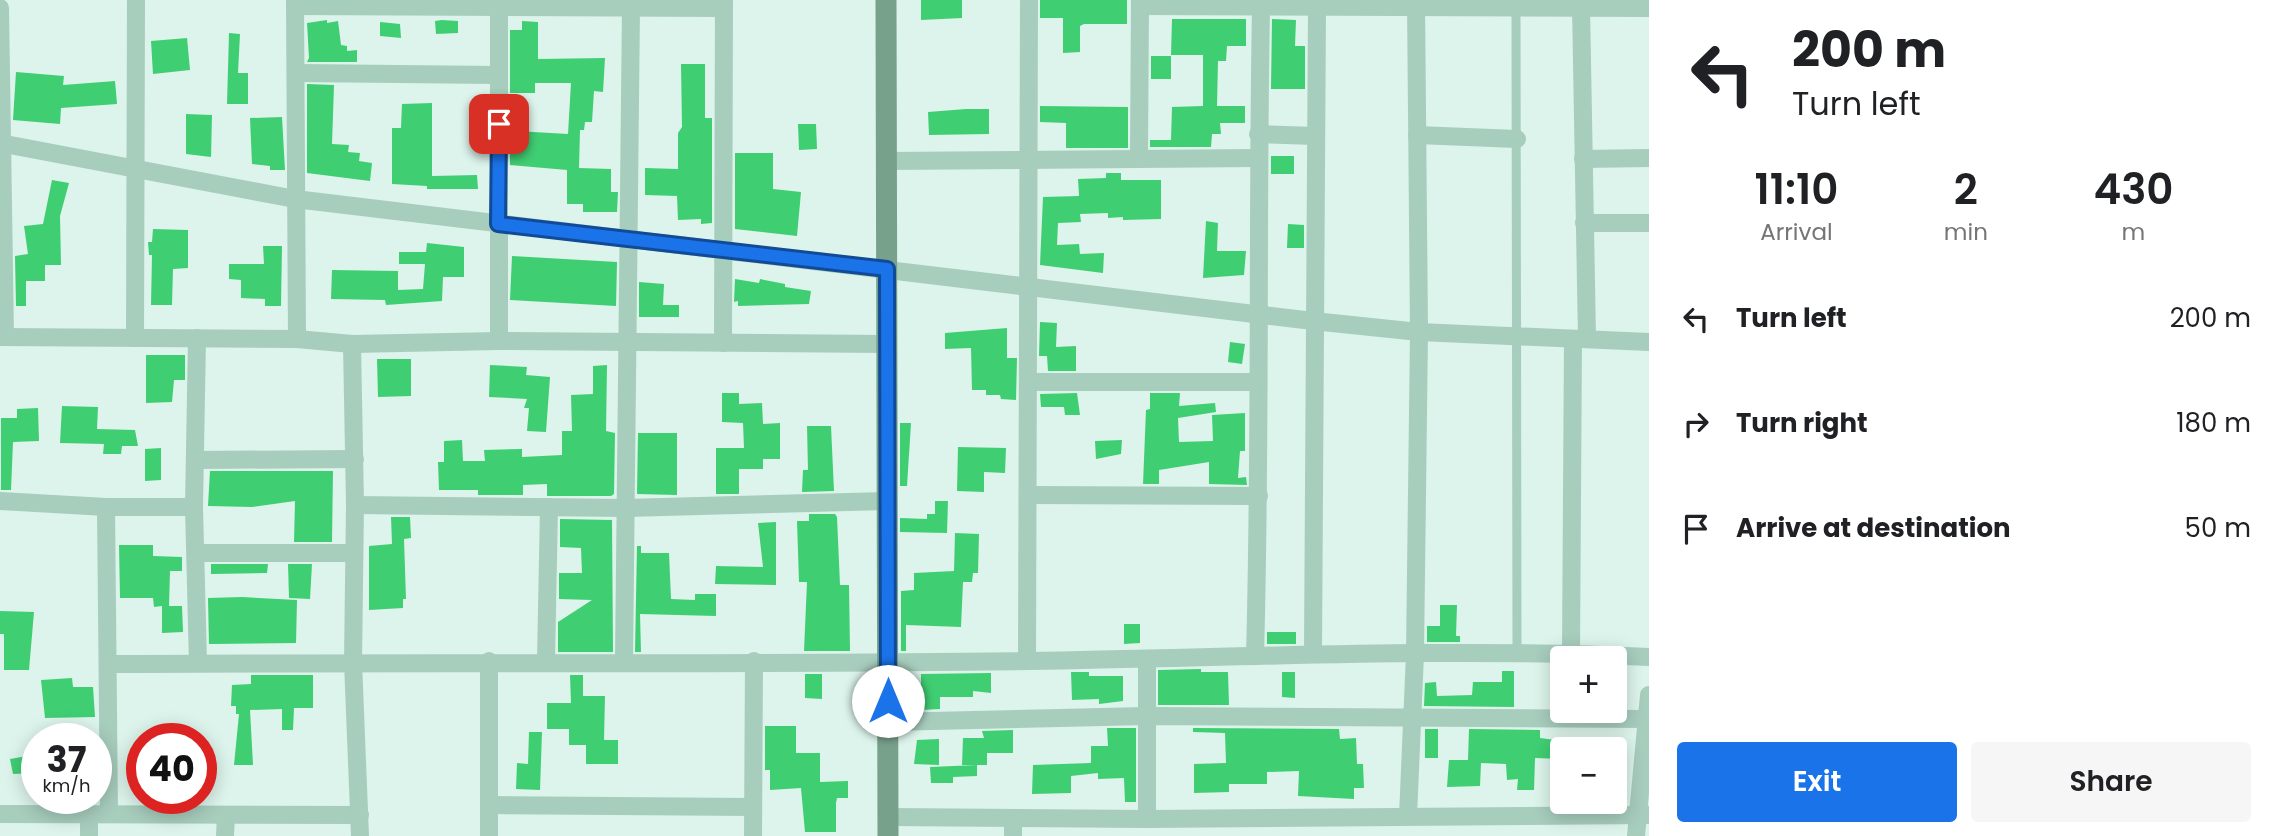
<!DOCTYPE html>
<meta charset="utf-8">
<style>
:root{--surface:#fff;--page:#f6f6f6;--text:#202124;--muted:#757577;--accent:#1a73e8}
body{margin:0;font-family:Poppins,sans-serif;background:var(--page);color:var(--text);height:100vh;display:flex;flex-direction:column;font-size:26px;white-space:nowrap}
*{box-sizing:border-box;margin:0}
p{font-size:23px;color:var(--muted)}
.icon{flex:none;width:38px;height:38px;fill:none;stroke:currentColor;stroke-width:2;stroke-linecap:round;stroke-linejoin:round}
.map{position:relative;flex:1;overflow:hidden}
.details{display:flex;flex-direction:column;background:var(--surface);width:630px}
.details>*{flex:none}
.guide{background:#fff;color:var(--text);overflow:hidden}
.tools{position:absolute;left:1550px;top:646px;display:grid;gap:14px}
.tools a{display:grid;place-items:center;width:77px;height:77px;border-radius:7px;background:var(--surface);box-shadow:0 4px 18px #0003;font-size:35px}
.speed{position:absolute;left:21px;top:723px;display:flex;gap:14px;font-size:35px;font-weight:700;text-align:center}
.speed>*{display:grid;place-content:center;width:91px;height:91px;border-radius:50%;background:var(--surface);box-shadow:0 4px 18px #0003;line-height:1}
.speed small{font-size:18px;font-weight:400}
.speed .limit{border:10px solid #d22;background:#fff;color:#111}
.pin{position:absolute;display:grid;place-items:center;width:60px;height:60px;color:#fff;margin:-30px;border-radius:14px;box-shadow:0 4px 10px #0006}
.me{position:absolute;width:77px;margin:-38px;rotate:0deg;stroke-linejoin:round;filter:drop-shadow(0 0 5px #0008)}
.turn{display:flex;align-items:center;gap:24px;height:147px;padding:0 28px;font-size:32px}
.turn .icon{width:91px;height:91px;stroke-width:2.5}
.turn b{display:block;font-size:49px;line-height:60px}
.eta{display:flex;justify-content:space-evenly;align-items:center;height:119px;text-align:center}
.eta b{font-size:42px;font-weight:600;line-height:49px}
.button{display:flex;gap:14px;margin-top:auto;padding:14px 28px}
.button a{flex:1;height:80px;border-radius:7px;background:var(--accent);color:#fff;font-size:28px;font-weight:600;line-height:80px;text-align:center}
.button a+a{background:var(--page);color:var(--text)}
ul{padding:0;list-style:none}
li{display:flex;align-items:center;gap:21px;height:105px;padding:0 28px}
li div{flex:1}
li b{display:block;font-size:26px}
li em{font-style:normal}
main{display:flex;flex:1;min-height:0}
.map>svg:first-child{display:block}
</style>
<main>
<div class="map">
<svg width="1649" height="836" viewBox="0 0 1649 836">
<rect width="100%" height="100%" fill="#dcf4eb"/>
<g fill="#40ce73">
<polygon points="921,0 962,0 962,18 921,20"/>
<polygon points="1040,0 1127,0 1127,24 1084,24 1080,26 1080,52 1063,53 1063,18 1040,18"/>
<polygon points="1172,19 1246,19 1246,46 1227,46 1226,61 1218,61 1217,106 1245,106 1245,123 1220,123 1221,134 1212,134 1211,147 1150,147 1150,140 1171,140 1172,107 1203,106 1203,55 1171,55"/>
<polygon points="1272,19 1296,20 1295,46 1305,46 1305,89 1271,89"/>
<polygon points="327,20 327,23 338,21 341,45 347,46 347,51 357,50 357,62 307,62 309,58 307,23"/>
<polygon points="442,20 458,21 458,33 436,34 435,21"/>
<polygon points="522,21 538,22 538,59 605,58 603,92 594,91 592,122 585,122 584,130 580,130 579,168 611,169 611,192 618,192 617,212 583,212 583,204 567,204 567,170 510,165 510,146 515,146 516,131 568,134 571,83 535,83 535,93 510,93 510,30 522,30"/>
<polygon points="380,22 400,24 401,38 380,36"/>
<polygon points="229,33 240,34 238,73 248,73 248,104 227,104"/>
<polygon points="187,38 190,70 153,74 151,41"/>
<rect x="1151" y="56" width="20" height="23"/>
<polygon points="681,64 705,64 705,118 712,118 712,223 701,224 701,219 678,220 677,196 645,195 645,168 678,169 678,133 682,127"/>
<polygon points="16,72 64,76 63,85 115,81 117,104 61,108 60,124 13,120"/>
<polygon points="307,84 334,85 332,144 349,145 348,152 360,153 359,161 372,163 370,181 307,173"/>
<polygon points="432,103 432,176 477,175 478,189 427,189 427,186 392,184 392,128 401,128 402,104"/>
<polygon points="1040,106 1128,107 1128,148 1066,148 1066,123 1040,122"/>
<polygon points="966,109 989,109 989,134 929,135 928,112"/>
<polygon points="186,114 212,115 211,157 186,154"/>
<polygon points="282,117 285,170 270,170 270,166 252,164 250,118"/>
<polygon points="798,124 816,124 817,149 799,150"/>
<polygon points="735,153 773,153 773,189 801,192 797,236 735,229"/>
<rect x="1271" y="156" width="23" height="18"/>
<polygon points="1106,173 1121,173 1121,180 1161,180 1161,219 1123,220 1123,217 1108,218 1108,213 1080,214 1081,222 1058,223 1057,245 1079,244 1080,254 1104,253 1103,273 1040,265 1043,197 1079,196 1078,179 1106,178"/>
<polygon points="52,180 69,183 60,216 61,265 45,265 45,281 26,281 26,306 16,306 15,256 28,254 24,226 43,224"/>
<polygon points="1206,221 1218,223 1217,251 1246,251 1244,275 1203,278"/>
<polygon points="1288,224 1304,225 1304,248 1287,248"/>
<polygon points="153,229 188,230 188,268 173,269 172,305 151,305 152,255 149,255 148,242 152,242"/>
<polygon points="427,243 464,247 464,277 443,277 442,301 386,305 385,300 331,299 332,270 398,271 398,290 423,289 425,264 399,264 399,252 426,252"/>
<polygon points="263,246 282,246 281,306 265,306 265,299 241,298 241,280 229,279 229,264 264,264"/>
<polygon points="512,256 617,262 616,306 510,300"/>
<polygon points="735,279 759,283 760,279 785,284 785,287 811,291 809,304 738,306 738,301 734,302"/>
<polygon points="639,282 664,284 663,305 679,305 679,317 639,317"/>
<polygon points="1040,322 1057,323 1056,347 1076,346 1076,371 1048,371 1047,356 1039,356"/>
<polygon points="1007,328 1007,358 1017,358 1016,400 1001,399 1000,395 986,395 986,390 972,390 971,348 945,349 945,333"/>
<polygon points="1230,342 1245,344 1242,364 1228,362"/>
<polygon points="146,355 185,355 185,380 174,380 172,402 146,403"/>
<polygon points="377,359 411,359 411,396 378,397"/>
<polygon points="490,365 527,367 526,375 550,377 546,432 527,431 529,408 524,408 527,399 489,397"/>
<polygon points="607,365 606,431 615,433 614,494 611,496 547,496 547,484 523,485 523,495 478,495 478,490 439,490 438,462 444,462 444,441 462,440 463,461 485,461 484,450 522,449 522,457 562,455 562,431 572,431 571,395 593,394 593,366"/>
<polygon points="722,393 739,393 739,404 762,403 763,424 780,423 780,459 763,459 763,469 739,469 739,494 716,494 716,448 744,448 743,423 722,422"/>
<polygon points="1077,393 1080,415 1065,415 1064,407 1041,407 1040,394"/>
<polygon points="1150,393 1180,393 1179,406 1215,403 1216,412 1178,418 1179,442 1213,441 1212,415 1245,413 1245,451 1240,451 1238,478 1246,477 1247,485 1209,484 1209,462 1159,470 1159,484 1143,484 1146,410 1150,409"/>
<polygon points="62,406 98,407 97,429 135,430 138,446 122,446 121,454 103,454 104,444 60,443"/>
<polygon points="38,408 39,441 13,442 11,490 1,490 1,418 17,418 17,409"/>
<polygon points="900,423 911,423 907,486 900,486"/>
<polygon points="807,426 831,426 834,491 802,492 803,470 808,470"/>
<polygon points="638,433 677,433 677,495 637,494"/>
<polygon points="1122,440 1121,454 1096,459 1095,441"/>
<polygon points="958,447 1006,448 1005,473 984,472 984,492 957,491"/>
<polygon points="161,448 161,480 145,481 145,449"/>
<polygon points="210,471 333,471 332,542 294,542 295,501 252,507 208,506"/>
<polygon points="935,501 948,501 947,533 900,532 900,518 927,519 927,514 935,514"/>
<polygon points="809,514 835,514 837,517 840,585 849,585 850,651 804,651 807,582 799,582 797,521 809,521"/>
<polygon points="391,517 410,517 411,538 404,539 406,599 403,599 403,608 369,610 369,546 392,544"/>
<polygon points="560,519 612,520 613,652 558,652 558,622 592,600 559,599 559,573 582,573 581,548 560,547"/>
<polygon points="776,522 776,585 715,584 716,566 763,567 758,523"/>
<polygon points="955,533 979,534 978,573 973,573 972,582 963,582 961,627 906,625 906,651 901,651 901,591 914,590 914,573 954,571"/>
<polygon points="119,545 153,545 153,556 182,557 182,571 170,571 169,606 182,606 183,632 162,633 162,606 154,607 153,598 120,598"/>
<polygon points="637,546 641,546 641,553 669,553 671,599 695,600 695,594 716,594 716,616 640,614 641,652 635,652"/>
<polygon points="211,564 268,564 267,573 211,574"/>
<polygon points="288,564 312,564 310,599 289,598"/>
<polygon points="242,597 297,600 296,643 209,644 208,598"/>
<polygon points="1440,605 1457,605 1456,636 1460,636 1460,642 1427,642 1427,626 1440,626"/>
<polygon points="0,611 34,612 29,670 4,670 4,634 0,634"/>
<polygon points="1124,624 1140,624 1140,643 1124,644"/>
<rect x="1267" y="632" width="29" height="12"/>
<polygon points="1201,669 1201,672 1228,672 1229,705 1158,705 1158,670"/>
<polygon points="1502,671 1514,671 1514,707 1424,706 1425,683 1436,682 1437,696 1472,695 1473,682 1502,682"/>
<polygon points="1071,672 1089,672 1089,676 1123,676 1123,701 1099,704 1099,699 1072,700"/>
<polygon points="1282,672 1295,672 1295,698 1282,697"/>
<polygon points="991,673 991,693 973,691 973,697 940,697 940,709 921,710 921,674"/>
<polygon points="805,674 822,674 822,699 805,698"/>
<polygon points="251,675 313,675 313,708 294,708 293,730 282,730 282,709 250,710 253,765 234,765 239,714 236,714 236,706 231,706 232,685 251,684"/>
<polygon points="570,675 583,675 583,696 605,696 604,740 618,740 618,764 586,764 586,745 569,745 569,729 547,729 547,703 571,703"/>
<polygon points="72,678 73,687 93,687 95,717 45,718 41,680"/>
<polygon points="765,726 796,726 796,753 820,753 820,782 848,781 848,798 837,798 836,803 836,832 805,832 801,788 770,790 770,770 765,770"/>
<polygon points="1107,728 1136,728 1136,802 1125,802 1124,778 1098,779 1098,773 1071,776 1071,793 1032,794 1033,765 1091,763 1091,746 1108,746"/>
<polygon points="1193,728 1339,729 1340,739 1356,738 1357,764 1363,764 1364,788 1354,788 1354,799 1298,796 1299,771 1267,772 1267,784 1229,784 1229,792 1194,793 1194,764 1226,763 1225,733 1193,732"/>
<rect x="1425" y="729" width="13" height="29"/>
<polygon points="1469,729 1540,730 1540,738 1563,741 1563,759 1535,758 1534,790 1517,790 1518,779 1507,780 1506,764 1481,763 1480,786 1447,787 1449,760 1468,760"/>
<polygon points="1013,730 1013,753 987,753 987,765 962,765 963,738 984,738 982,731"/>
<polygon points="529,732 542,732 540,790 516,789 517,763 528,764"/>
<polygon points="939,739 939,765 914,764 917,740"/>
<polygon points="27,756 37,757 37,773 13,774 10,759"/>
<polygon points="977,765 977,776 953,777 953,783 931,783 930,767"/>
</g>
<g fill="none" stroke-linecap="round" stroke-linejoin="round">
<polyline stroke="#a7cdbd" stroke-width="9" points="1516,7 1517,653"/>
<g stroke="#a7cdbd" stroke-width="18">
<polyline points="295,0 297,339"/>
<polyline points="295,6 724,8"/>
<polyline points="1140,6 1649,8"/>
<polyline points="1581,6 1587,339"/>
<polyline points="0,8 5,337"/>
<polyline points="297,73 499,75"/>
<polyline points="1258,134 1315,136"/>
<polyline points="1417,135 1517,139"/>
<polyline points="0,143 295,199 1313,321 1419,332 1649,342"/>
<polyline points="1139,157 1140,0"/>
<polyline points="1583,159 1649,158"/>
<polyline points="886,161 1258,158"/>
<polyline points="1584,223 1649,223"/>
<polyline points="0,337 297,339 352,344 499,341 887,344"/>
<polyline points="135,338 136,0"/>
<polyline points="197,338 194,507 198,663"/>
<polyline points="499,341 499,0"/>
<polyline points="723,343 724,0"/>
<polyline points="352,344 355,505 353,662 360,836"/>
<polyline points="1030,382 1257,382"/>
<polyline points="195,460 355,459"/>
<polyline points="1028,495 1259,496"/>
<polyline points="0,501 106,507 194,507"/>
<polyline points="355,505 626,508 887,501"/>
<polyline points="106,507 109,814"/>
<polyline points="197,553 354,553"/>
<polyline points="1313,652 1317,7"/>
<polyline points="1571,653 1573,339"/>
<path d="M1255,656C1261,440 1257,223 1261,7"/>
<polyline points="1147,659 1147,819"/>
<polyline points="546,661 549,507"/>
<polyline points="624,661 631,7"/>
<polyline points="1027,661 1029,0"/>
<path d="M110,664C417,662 724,665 1030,661C1237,658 1443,647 1649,657"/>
<polyline points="888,722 1146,716 1646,719"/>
<polyline points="489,805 753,807"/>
<polyline points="0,814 360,815"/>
<polyline points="1408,816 1415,654 1419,332 1416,0"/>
<polyline points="888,817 1147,819 1649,815"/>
<polyline points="89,836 89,814"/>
<polyline points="225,836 226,815"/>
<polyline points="489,836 489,661"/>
<polyline points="753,836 754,661"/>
<polyline points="1013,836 1013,818"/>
<polyline points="1636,836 1649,695"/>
</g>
<polyline stroke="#78a18c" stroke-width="21" points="886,0 888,836"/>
</g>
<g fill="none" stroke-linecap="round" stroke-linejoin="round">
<g stroke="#114b97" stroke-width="18">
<polyline id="route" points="499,124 498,224 887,269 888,701"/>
</g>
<use href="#route" stroke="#1a73e8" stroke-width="12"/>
</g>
</svg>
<div class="tools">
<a>+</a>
<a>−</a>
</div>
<div class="speed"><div>37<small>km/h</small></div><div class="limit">40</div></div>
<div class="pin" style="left:499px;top:124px;background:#d93025"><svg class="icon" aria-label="arrive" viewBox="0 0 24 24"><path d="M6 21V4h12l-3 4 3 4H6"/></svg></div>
<svg class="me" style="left:888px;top:701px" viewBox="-20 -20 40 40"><circle r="19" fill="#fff"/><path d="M0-13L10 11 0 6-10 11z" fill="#1a73e8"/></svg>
</div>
<section class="details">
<div class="guide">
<div class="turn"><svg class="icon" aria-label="left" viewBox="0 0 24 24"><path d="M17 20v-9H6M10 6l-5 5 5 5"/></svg><div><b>200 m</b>Turn left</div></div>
</div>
<div class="eta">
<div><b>11:10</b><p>Arrival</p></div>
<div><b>2</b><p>min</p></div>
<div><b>430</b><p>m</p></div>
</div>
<ul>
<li><svg class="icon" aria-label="left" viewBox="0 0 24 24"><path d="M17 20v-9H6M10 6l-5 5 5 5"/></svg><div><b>Turn left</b></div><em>200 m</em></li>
<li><svg class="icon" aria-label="right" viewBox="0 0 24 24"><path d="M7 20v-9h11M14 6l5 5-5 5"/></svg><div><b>Turn right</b></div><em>180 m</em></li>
<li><svg class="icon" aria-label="arrive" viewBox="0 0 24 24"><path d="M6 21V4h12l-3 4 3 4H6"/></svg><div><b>Arrive at destination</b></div><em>50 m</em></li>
</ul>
<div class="button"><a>Exit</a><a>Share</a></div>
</section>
</main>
